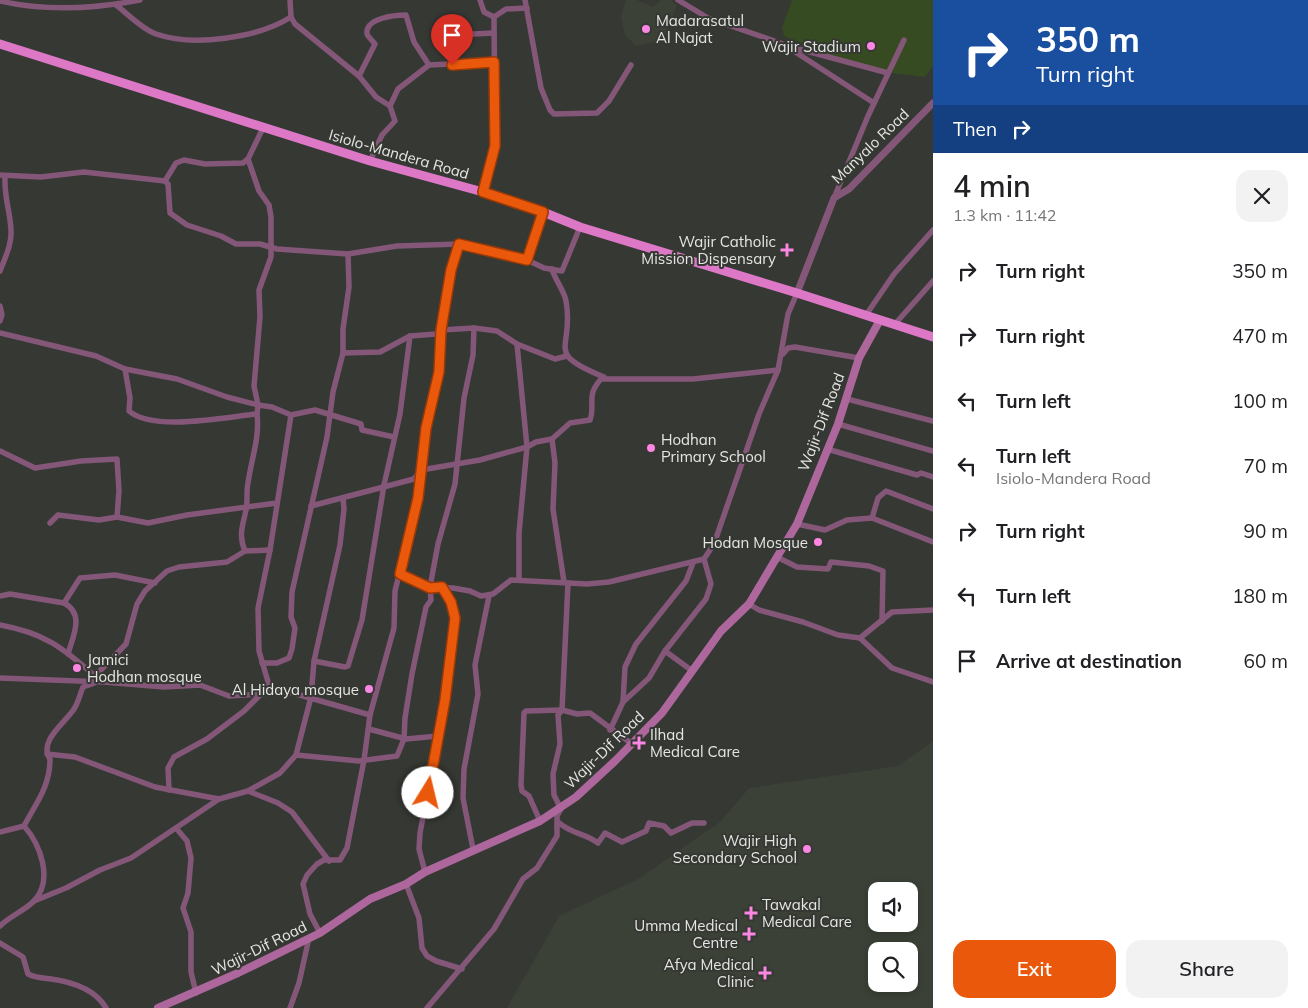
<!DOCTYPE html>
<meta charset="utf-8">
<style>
:root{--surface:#fff;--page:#f2f2f2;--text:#202124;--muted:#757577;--accent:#ea580c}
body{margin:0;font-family:Mulish,sans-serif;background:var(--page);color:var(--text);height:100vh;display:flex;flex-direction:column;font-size:19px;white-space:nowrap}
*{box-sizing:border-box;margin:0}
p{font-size:16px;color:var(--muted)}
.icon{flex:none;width:28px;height:28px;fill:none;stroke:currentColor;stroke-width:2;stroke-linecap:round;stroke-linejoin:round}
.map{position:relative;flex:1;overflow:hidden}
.drawer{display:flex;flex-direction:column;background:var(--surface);width:375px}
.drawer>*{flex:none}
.guide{background:#1a4fa0;color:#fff;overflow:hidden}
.buttons{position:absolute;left:868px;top:882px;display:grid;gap:10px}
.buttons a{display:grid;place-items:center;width:50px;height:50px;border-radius:10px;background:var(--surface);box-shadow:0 2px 8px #0003;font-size:25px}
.pin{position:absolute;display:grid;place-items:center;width:42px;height:42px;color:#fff;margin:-51px -21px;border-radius:50% 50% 50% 0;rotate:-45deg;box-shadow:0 0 5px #0007}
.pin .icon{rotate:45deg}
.me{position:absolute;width:55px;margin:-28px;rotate:9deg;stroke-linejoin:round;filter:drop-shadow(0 0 4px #0008)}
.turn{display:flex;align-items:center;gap:18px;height:105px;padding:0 20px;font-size:22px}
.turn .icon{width:65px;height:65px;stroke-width:2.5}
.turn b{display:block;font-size:35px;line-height:42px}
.then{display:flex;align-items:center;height:48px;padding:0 20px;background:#0003;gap:10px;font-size:19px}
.round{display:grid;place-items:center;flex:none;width:52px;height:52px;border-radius:15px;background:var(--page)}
.summary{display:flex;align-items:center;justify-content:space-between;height:85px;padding:0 20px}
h1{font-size:30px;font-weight:600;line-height:38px}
.cta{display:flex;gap:10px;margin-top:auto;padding:10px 20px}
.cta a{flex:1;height:58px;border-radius:15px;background:var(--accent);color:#fff;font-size:20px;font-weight:600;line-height:58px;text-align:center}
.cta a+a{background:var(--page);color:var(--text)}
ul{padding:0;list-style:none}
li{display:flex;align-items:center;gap:15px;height:65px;padding:0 20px}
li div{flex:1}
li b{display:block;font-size:19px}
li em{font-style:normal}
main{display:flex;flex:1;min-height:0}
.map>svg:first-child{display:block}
</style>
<main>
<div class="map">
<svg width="933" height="1008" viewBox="0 0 933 1008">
<rect width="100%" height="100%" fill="#353833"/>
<g fill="#3b4137" fill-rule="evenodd">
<polygon points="626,0 637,0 653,7 661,0 670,0 677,5 663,40 636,46 625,35 621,17"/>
<path d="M933,741V1008H507L559,916L640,878L721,821L749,788L898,766ZM876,891H909V924H876ZM876,951H909V984H876Z"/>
</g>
<polygon fill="#364b21" points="792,0 933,0 933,66 925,77 876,71 837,58 784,36 782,28"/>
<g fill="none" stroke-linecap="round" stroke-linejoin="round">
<g stroke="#845779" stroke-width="5.5">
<polyline points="290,0 291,17 295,24 359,76 376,97 390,106 395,121 382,135 370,161"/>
<polyline points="480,0 484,12 494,17 495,146 483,192"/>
<polyline points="525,0 541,88 550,110 554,114 597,113 609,101 631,65"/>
<polyline points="678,0 708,18 783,44 874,103"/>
<path d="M0,1C47,12 93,9 140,0"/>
<path d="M116,5C128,14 142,29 156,34C193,47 258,38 291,17"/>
<polyline points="494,17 506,9 527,8"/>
<polyline points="784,45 888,73"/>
<polyline points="452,65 450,39 454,35 494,33"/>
<path d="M359,76L375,44C373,41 368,37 367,34C365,18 395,15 406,15L414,42L429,65"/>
<polyline points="390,106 398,89 429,65 493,62"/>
<polyline points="0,175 41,177 84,172 165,181"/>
<polyline points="165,181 168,184 170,213 187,225 221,236 236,244 260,244 277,249 348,254 397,246 459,244 527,260"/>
<polyline points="165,181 176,163 184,160 205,164 243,163 248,159 263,128"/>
<polyline points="834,198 868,116 904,40"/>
<polyline points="543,212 527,260 544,268 562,271 580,227"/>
<path d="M552,269C555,280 564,290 566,301C575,350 542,352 604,377"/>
<path d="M0,271C5,258 12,244 11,230C10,210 4,198 5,176"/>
<polyline points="0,306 2,315 0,321"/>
<polyline points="866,315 894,274 933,230"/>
<polyline points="895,324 933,281"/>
<polyline points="0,333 96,356 125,369 177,379 227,397 258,405 254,386 260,317 259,290 271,257 271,217 269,205 259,191 248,159"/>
<polyline points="517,344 555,359 567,356"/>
<polyline points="343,353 343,329 349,287 348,254"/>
<polyline points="783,354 788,348 795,347 859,358"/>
<path d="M125,369L130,398L129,411C153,432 226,417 257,414L258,405L272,407L291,415L315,410L361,424L362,430L394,437"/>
<polyline points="847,399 933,421"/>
<path d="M257,414C260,438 251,460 248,483C246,492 248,501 246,510C243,525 238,535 245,551L270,550"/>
<polyline points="838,424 933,451"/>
<polyline points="552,439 555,463 553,509 564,582"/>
<polyline points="827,449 917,475 921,473 933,477"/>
<polyline points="0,451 35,468 81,461 117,459 119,491 117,517"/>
<polyline points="311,506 414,479 421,470 480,460 527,447 517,344 497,331 474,328"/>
<polyline points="872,518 878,498 886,491 933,509"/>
<polyline points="50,523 58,515 99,520 117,517 148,523 187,515 277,503"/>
<polyline points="797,524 825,530 847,520 872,518 933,542"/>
<polyline points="777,557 797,567 828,569 831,562 869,566 883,571 882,621"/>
<polyline points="400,574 430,587 453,588 470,591 481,596 493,594 511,580 587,584 609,582 704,559 714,544 759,414 778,370 788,314 797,293"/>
<path d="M519,580V533L527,447L536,442L552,439L570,423L590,420C596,404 585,397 601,379H693L778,370"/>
<path d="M0,596L10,594L64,603C85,614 73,636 68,654"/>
<polyline points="64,603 80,578 115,575 155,583"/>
<polyline points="749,604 759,610 803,622 838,635 860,638 892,668 933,682"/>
<path d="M0,625C44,633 62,647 95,676"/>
<polyline points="860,638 892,612 933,610"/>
<polyline points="665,651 691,670"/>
<polyline points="314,661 345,667 348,666 362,620 384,485 400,414 410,336"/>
<polyline points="0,678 104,682 164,687 200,685 229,696 289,692 370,715"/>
<polyline points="94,683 95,676 126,644 137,604 145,591 167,571 179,567 227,562 245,551"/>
<polyline points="271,692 259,651 258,608 270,550 291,415"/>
<polyline points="623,702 649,678 665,651 706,599 711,584 704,559"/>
<polyline points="369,729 406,739 438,736"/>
<polyline points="610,730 623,702 625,667 636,644 686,581 693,563"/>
<polyline points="47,754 75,757 155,787 219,799"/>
<polyline points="296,755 311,697 314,661 340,545 344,509 343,498"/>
<polyline points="169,790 168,768 174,757 207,739 244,711 262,693"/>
<polyline points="248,791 278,803 292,812 329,861"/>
<polyline points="540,821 529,796 522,791 521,785 524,713 526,711 562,710 577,714 590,713 632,744"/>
<path d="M558,822C571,834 585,833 598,843L605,833L622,842L646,831L649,823L664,826L671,833L692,823H704"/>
<path d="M24,826C36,803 50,787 50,759C38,741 65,723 74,709C78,703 80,694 83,687L92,684"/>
<polyline points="176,828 187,841 191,858 188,893 183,908 191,932 191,972 196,993"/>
<polyline points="0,832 24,826"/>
<polyline points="473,849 463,798 464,769 478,694 475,665 489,596"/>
<polyline points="425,872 419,849 420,833 445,700 455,619 451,602 442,587"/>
<polyline points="406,884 419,918 422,948 427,956 436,961 462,969"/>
<polyline points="34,901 66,888 100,870 131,858 219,799 248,791 280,773 296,755 359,761 397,756 404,739 405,718 412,674 426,607 431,600 430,587 438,544 455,484 464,398 473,355 474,328 441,330 436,334 410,336 380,352 343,353 333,392 327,437 292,592 291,617 295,628 292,649 289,658 277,663 262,663"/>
<path d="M0,926C10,916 24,911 34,901C54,880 40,844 24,826"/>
<polyline points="320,933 310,914 303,884 307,875 317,864 324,860 340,860 347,848 364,760 370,715 394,628 395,591 418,498 426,428 439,372 441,330 451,270 459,244"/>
<path d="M0,943L23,957L28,974C36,978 42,978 51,979C73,982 95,989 106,1008"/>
<polyline points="290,1008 299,983 309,938"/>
<polyline points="427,1008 494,929 523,879 537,868 557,836 557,816 561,809 554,795 553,774 560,744 558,715 562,710 568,583"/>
</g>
<polyline stroke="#845779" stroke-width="7" points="797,293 834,198 849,189 933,103"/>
<polyline stroke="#ad679d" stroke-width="8" points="158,1008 238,973 320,933 370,899 406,884 425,872 540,821 576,797 615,761 662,713 721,631 749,604 777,557 797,524 838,424 859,358 880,320"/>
<polyline stroke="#dc78c6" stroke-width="9" points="0,44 370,161 483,192 543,212 580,227 797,293 933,337"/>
</g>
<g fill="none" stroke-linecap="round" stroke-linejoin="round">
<g stroke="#983908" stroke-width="12">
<polyline id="route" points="428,793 445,700 455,618 451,602 442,587 430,588 400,574 418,498 426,428 439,372 441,330 451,270 459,244 527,260 543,212 483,192 495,146 494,62 452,65"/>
</g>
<use href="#route" stroke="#ea580c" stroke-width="9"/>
</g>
<g fill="#fc86e3" stroke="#353833" stroke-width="2">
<circle cx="646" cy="29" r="5"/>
<circle cx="871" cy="46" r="5"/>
<path d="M784.5 242.5h5v5h5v5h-5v5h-5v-5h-5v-5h5z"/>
<circle cx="651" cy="448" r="5"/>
<circle cx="818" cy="542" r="5"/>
<circle cx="77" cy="668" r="5"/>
<circle cx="369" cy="689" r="5"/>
<path d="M636.5 735.5h5v5h5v5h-5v5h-5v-5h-5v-5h5z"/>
<circle cx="807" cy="849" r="5"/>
<path d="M748.5 905.5h5v5h5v5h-5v5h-5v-5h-5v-5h5z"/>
<path d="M746.5 926.5h5v5h5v5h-5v5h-5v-5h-5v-5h5z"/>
<path d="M762.5 965.5h5v5h5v5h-5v5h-5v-5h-5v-5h5z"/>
</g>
<g text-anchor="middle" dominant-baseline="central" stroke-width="4" stroke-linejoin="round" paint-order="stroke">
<g font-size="15" fill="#e5e6e3" stroke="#353833" text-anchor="end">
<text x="656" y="20" text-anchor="start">Madarasatul<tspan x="656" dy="17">Al Najat</tspan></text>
<text x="861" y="46">Wajir Stadium</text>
<text x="776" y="241">Wajir Catholic<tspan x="776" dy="17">Mission Dispensary</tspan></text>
<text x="661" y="439" text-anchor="start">Hodhan<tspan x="661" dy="17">Primary School</tspan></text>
<text x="808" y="542">Hodan Mosque</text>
<text x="87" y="659" text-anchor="start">Jamici<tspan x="87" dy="17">Hodhan mosque</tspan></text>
<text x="359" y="689">Al Hidaya mosque</text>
<text x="650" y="734" text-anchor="start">Ilhad<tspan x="650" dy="17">Medical Care</tspan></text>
<text x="797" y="840">Wajir High<tspan x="797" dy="17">Secondary School</tspan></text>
<text x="762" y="904" text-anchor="start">Tawakal<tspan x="762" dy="17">Medical Care</tspan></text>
<text x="738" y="925">Umma Medical<tspan x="738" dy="17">Centre</tspan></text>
<text x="754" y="964">Afya Medical<tspan x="754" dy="17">Clinic</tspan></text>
</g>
<g font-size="15" fill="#e5e6e3" stroke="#353833">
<text transform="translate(870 146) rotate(-44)">Manyalo Road</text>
<text transform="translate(399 154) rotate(16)">Isiolo-Mandera Road</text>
<text transform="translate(821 422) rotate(-69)">Wajir-Dif Road</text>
<text transform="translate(604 750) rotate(-44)">Wajir-Dif Road</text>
<text transform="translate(259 948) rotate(-26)">Wajir-Dif Road</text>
</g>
</g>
</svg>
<div class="buttons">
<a><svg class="icon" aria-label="sound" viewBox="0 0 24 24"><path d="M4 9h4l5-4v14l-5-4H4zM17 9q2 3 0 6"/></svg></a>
<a><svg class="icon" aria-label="search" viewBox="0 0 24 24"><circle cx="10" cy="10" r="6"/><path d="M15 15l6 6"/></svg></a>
</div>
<div class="pin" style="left:452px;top:65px;background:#d93025"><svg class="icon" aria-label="arrive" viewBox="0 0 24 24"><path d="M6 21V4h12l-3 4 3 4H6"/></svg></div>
<svg class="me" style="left:428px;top:793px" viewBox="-20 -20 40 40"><circle r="19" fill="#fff"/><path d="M0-13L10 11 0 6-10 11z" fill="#ea580c"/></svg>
</div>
<section class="drawer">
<div class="guide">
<div class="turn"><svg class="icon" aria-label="right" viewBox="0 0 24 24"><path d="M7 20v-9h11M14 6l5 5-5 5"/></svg><div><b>350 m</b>Turn right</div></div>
<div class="then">Then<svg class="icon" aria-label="right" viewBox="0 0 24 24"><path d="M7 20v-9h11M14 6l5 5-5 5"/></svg></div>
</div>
<div class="summary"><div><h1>4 min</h1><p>1.3 km · 11:42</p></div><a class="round"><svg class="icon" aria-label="close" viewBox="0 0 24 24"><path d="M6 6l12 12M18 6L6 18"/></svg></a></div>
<ul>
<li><svg class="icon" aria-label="right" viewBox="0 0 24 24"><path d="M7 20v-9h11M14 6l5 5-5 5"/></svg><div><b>Turn right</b></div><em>350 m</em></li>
<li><svg class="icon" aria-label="right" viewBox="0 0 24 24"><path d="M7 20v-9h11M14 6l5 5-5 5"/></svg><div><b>Turn right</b></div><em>470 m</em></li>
<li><svg class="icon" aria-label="left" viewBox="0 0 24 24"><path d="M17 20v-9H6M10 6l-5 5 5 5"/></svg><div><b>Turn left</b></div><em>100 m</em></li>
<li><svg class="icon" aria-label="left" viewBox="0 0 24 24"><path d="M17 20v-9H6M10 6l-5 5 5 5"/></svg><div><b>Turn left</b><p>Isiolo-Mandera Road</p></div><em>70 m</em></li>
<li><svg class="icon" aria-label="right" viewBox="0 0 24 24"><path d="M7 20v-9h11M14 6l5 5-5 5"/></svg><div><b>Turn right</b></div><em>90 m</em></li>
<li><svg class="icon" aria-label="left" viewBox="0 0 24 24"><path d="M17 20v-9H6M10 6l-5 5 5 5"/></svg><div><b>Turn left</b></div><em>180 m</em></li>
<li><svg class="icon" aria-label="arrive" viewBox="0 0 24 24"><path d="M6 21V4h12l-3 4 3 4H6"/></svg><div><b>Arrive at destination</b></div><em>60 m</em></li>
</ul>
<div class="cta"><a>Exit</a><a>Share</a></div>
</section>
</main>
